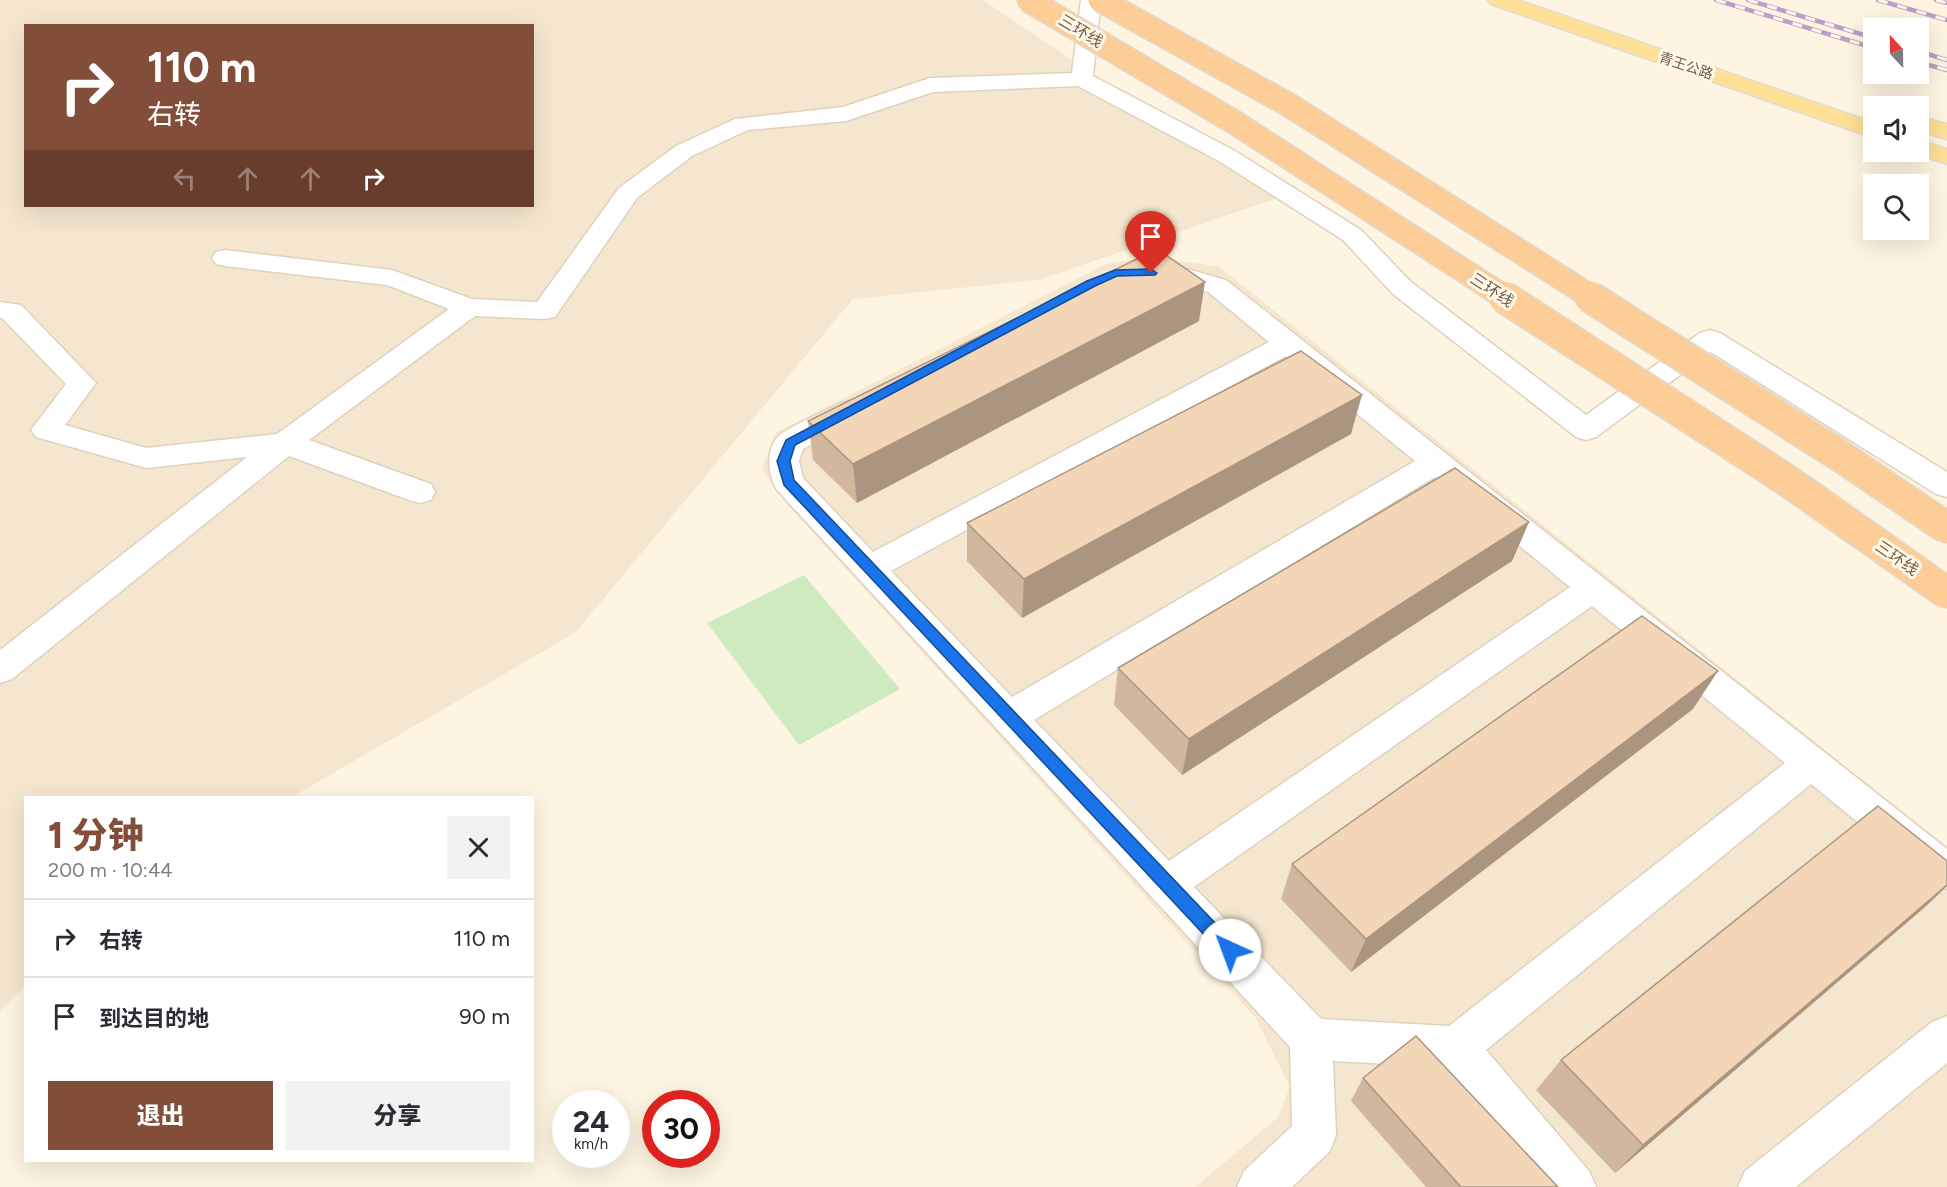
<!DOCTYPE html>
<html lang="zh">
<meta charset="utf-8">
<style>
:root{--surface:#fff;--page:#f2f2f3;--text:#2b2b33;--muted:#7c7c81;--line:#e1e1e2;--accent:#824d39}
body{margin:0;font-family:Figtree,"Noto Sans SC",sans-serif;background:var(--page);color:var(--text);height:100vh;display:flex;flex-direction:column;font-size:22px;white-space:nowrap}
*{box-sizing:border-box;margin:0}
p{font-size:20px;color:var(--muted)}
.icon{flex:none;width:33px;height:33px;fill:none;stroke:currentColor;stroke-width:2;stroke-linecap:round;stroke-linejoin:round}
.map{position:relative;flex:1;overflow:hidden}
.details{position:absolute;left:24px;top:796px;width:510px;height:366px;display:flex;flex-direction:column;background:var(--surface);border-radius:0px;box-shadow:0 6px 24px #0002}
.details>*{flex:none}
.top-card{position:absolute;left:24px;top:24px;width:510px;height:183px;border-radius:0px;box-shadow:0 6px 24px #0002;background:#824d39;color:#fff;overflow:hidden}
.needle{width:39px;rotate:338deg}
.fabs{position:absolute;left:1863px;top:18px;display:grid;gap:12px}
.fabs a{display:grid;place-items:center;width:66px;height:66px;border-radius:0px;background:var(--surface);box-shadow:0 6px 24px #0002;font-size:30px}
.speed{position:absolute;left:552px;top:1090px;display:flex;gap:12px;font-size:30px;font-weight:700;text-align:center}
.speed>*{display:grid;place-content:center;width:78px;height:78px;border-radius:50%;background:var(--surface);box-shadow:0 6px 24px #0002;line-height:1}
.speed small{font-size:15px;font-weight:400}
.speed .limit{border:9px solid #d22;background:#fff;color:#111}
.pin{position:absolute;display:grid;place-items:center;width:51px;height:51px;color:#fff;margin:-62px -26px;border-radius:50% 50% 50% 0;rotate:-45deg;box-shadow:0 0 6px #0007}
.pin .icon{rotate:45deg}
.me{position:absolute;width:66px;margin:-33px;rotate:317deg;stroke-linejoin:round;filter:drop-shadow(0 0 4px #0008)}
.turn{display:flex;align-items:center;gap:21px;height:126px;padding:0 24px;font-size:27px}
.turn .icon{width:78px;height:78px;stroke-width:2.5}
.turn b{display:block;font-size:42px;line-height:51px}
.lanes{display:flex;align-items:center;height:57px;padding:0 24px;background:#0003;justify-content:center;gap:30px;direction:ltr}
.lanes .off{opacity:.35}
.round{display:grid;place-items:center;flex:none;width:63px;height:63px;border-radius:0px;background:var(--page)}
.head{display:flex;align-items:center;justify-content:space-between;height:102px;padding:0 24px}
h1{font-size:36px;font-weight:800;line-height:45px;color:var(--accent)}
.button{display:flex;gap:12px;margin-top:auto;padding:12px 24px}
.button a{flex:1;height:69px;border-radius:0px;background:var(--accent);color:#fff;font-size:24px;font-weight:800;line-height:69px;text-align:center}
.button a+a{background:var(--page);color:var(--text)}
ul{padding:0;list-style:none}
li{display:flex;align-items:center;gap:18px;height:78px;padding:0 24px;border-top:2px solid var(--line)}
li div{flex:1}
li b{display:block;font-size:22px}
li em{font-style:normal}
.map>svg:first-child{display:block}
</style>
<div class="map">
<svg width="1947" height="1187" viewBox="0 0 1947 1187">
<rect width="100%" height="100%" fill="#fdf5e1"/>
<g fill="#f5e7cf" fill-rule="evenodd">
<path d="M0,0H983L1278,198L1038,280L853,299L575,633L290,798H26L25,986L0,1011ZM26,26H532V206H26Z"/>
<polygon points="1148,257 1218,266 1947,847 1947,1187 1195,1187 1277,1118 1290,1087 1255,1017 784,501 762,469 775,433 1106,264"/>
</g>
<polygon fill="#cdebbf" points="804,575 900,689 799,745 707,623"/>
<g fill="none" stroke-linecap="round" stroke-linejoin="round">
<g stroke="#e1d1bc" stroke-width="3">
<g id="minor">
<polygon points="1081,0 1101,0 1093,76 1235,151 1361,230 1411,282 1586,415 1700,333 1710,330 1720,333 1947,472 1947,497 1936,494 1711,352 1596,437 1586,440 1576,437 1393,294 1343,240 1219,161 1078,86 933,92 846,121 748,130 692,156 637,198 555,317 545,319 475,316 309,440 431,484 435,492 431,500 420,503 409,500 289,456 12,679 0,683 0,650 247,457 146,468 36,437 31,430 66,384 3,319 0,318 0,302 21,305 96,383 65,425 146,448 277,434 449,309 387,285 225,266 216,264 212,258 216,252 225,250 392,270 472,299 537,302 619,188 676,146 735,119 843,107 930,78 1072,73"/>
<path d="M1161,264H1169L1226,280L1947,849V889L1933,884L1811,784L1486,1050L1589,1171L1596,1187H1544L1445,1067L1333,1061L1336,1135L1330,1151L1292,1187H1237L1244,1171L1292,1126L1290,1047L777,490C768,475 765,449 779,436C788,427 826,411 839,404L849,401L859,404L864,411L859,418L803,449L799,461L803,478L873,552L1269,342L1208,292L1152,278L1148,272L1152,266ZM1286,356L1415,461L1012,697L891,571ZM1435,477L1570,587L1169,861L1034,720ZM1592,606L1785,763L1449,1026L1321,1019L1194,887Z"/>
<polygon points="1947,1016 1947,1063 1796,1187 1738,1187 1745,1171 1932,1022"/>
</g>
</g>
<g stroke="#e1dbd7" stroke-width="3">
<g id="primary">
<polygon points="1488,0 1518,0 1874,123 1874,138 1491,4"/>
<polygon points="1918,116 1947,124 1947,139 1918,131"/>
<polygon points="1918,140 1947,149 1947,164 1910,152 1918,152"/>
</g>
</g>
<use href="#minor" fill="#fff" fill-rule="evenodd"/>
<use href="#primary" fill="#ffe196" fill-rule="evenodd"/>
<g stroke="#b8a0c6" stroke-width="4.5">
<g id="rail">
<polyline points="1716,0 1874,48"/>
<polyline points="1748,0 1874,38"/>
<polyline points="1878,0 1947,20"/>
<polyline points="1936,0 1947,3"/>
<polyline points="1918,51 1947,60"/>
<polyline points="1918,62 1947,70"/>
</g>
</g>
<use href="#rail" stroke="#fff8e8" stroke-width="3" stroke-dasharray="10" stroke-linecap="butt"/>
<g stroke="#e1dbd7" stroke-width="26" stroke-linecap="butt">
<g id="trunk-bridge-far1">
<polyline points="1028,0 1234,122 1506,298"/>
<polyline points="1100,0 1289,105 1593,298"/>
</g>
</g>
<g stroke="#e1dbd7" stroke-width="34" stroke-linecap="butt">
<g id="trunk-bridge">
<polyline points="1504,297 1788,481 1947,593"/>
<polyline points="1590,297 1842,457 1947,528"/>
</g>
</g>
<use href="#trunk-bridge-far1" stroke="#fccd96" stroke-width="23"/>
<use href="#trunk-bridge" stroke="#fccd96" stroke-width="31"/>
</g>
<g fill="#d1b79d">
<polygon points="1199,321 857,503 813,460 808,421"/>
<polygon points="1351,434 1022,618 967,561 967,523"/>
<polygon points="1529,522 1512,561 1182,775 1114,705 1118,668"/>
<polygon points="1693,709 1351,972 1281,899 1292,864"/>
<polygon points="1947,861 1947,886 1925,907 1615,1173 1536,1090 1561,1060"/>
<polygon points="1363,1078 1558,1187 1426,1187 1351,1101"/>
</g>
<g fill="#aa9580">
<polygon points="1205,282 1199,321 857,503 853,464"/>
<polygon points="1362,395 1351,434 1022,618 1024,579"/>
<polygon points="1529,522 1512,561 1182,775 1189,739"/>
<polygon points="1718,671 1693,709 1351,972 1366,939"/>
<polygon points="1947,885 1947,886 1925,907 1615,1173 1643,1145"/>
</g>
<g fill="#f3d5b7" stroke="#aa9580" stroke-width="1.5">
<polygon points="1157,249 1205,282 853,464 808,421"/>
<polygon points="1301,351 1362,395 1024,579 967,523"/>
<polygon points="1455,468 1529,522 1189,739 1118,668"/>
<polygon points="1642,616 1718,671 1366,939 1292,864"/>
<polygon points="1878,806 1947,861 1947,885 1643,1145 1561,1060"/>
<polygon points="1416,1036 1558,1187 1461,1187 1363,1078"/>
</g>
<polygon fill="#1a73e8" stroke="#114b97" stroke-width="1.5" points="1151,269 1157,273 1155,275 1117,276 1095,286 795,445 790,461 794,480 1236,945 1238,950 1236,956 1230,958 1224,956 784,485 777,461 786,440 1087,281 1115,270"/>
<g text-anchor="middle" dominant-baseline="central" stroke-width="6" stroke-linejoin="round" paint-order="stroke">
<g font-size="14" fill="#755c47" stroke="#fff8e8">
<text transform="translate(1686 66) rotate(19)">青王公路</text>
</g>
<g font-size="16" fill="#755c47" stroke="#fff8e8">
<text transform="translate(1081 31) rotate(31)">三环线</text>
<text transform="translate(1492 290) rotate(33)">三环线</text>
<text transform="translate(1897 558) rotate(35)">三环线</text>
</g>
</g>
</svg>
<div class="fabs">
<a><svg class="needle" viewBox="-14 -14 28 28"><path d="M0-13l5 13h-10z" fill="#e53935"/><path d="M0 13l5-13h-10z" fill="#7c7c81"/></svg></a>
<a><svg class="icon" aria-label="sound" viewBox="0 0 24 24"><path d="M4 9h4l5-4v14l-5-4H4zM17 9q2 3 0 6"/></svg></a>
<a><svg class="icon" aria-label="search" viewBox="0 0 24 24"><circle cx="10" cy="10" r="6"/><path d="M15 15l6 6"/></svg></a>
</div>
<div class="speed"><div>24<small>km/h</small></div><div class="limit">30</div></div>
<div class="pin" style="left:1151px;top:273px;background:#d93025"><svg class="icon" aria-label="arrive" viewBox="0 0 24 24"><path d="M6 21V4h12l-3 4 3 4H6"/></svg></div>
<svg class="me" style="left:1230px;top:950px" viewBox="-20 -20 40 40"><circle r="19" fill="#fff"/><path d="M0-13L10 11 0 6-10 11z" fill="#1a73e8"/></svg>
<div class="top-card">
<div class="turn"><svg class="icon" aria-label="right" viewBox="0 0 24 24"><path d="M7 20v-9h11M14 6l5 5-5 5"/></svg><div><b>110 m</b>右转</div></div>
<div class="lanes"><svg class="icon off" aria-label="left" viewBox="0 0 24 24"><path d="M17 20v-9H6M10 6l-5 5 5 5"/></svg><svg class="icon off" aria-label="ahead" viewBox="0 0 24 24"><path d="M12 20V5M6 11l6-6 6 6"/></svg><svg class="icon off" aria-label="ahead" viewBox="0 0 24 24"><path d="M12 20V5M6 11l6-6 6 6"/></svg><svg class="icon" aria-label="right" viewBox="0 0 24 24"><path d="M7 20v-9h11M14 6l5 5-5 5"/></svg></div>
</div>
<section class="details">
<div class="head"><div><h1>1 分钟</h1><p>200 m · 10:44</p></div><a class="round"><svg class="icon" aria-label="close" viewBox="0 0 24 24"><path d="M6 6l12 12M18 6L6 18"/></svg></a></div>
<ul>
<li><svg class="icon" aria-label="right" viewBox="0 0 24 24"><path d="M7 20v-9h11M14 6l5 5-5 5"/></svg><div><b>右转</b></div><em>110 m</em></li>
<li><svg class="icon" aria-label="arrive" viewBox="0 0 24 24"><path d="M6 21V4h12l-3 4 3 4H6"/></svg><div><b>到达目的地</b></div><em>90 m</em></li>
</ul>
<div class="button"><a>退出</a><a>分享</a></div>
</section>
</div>
